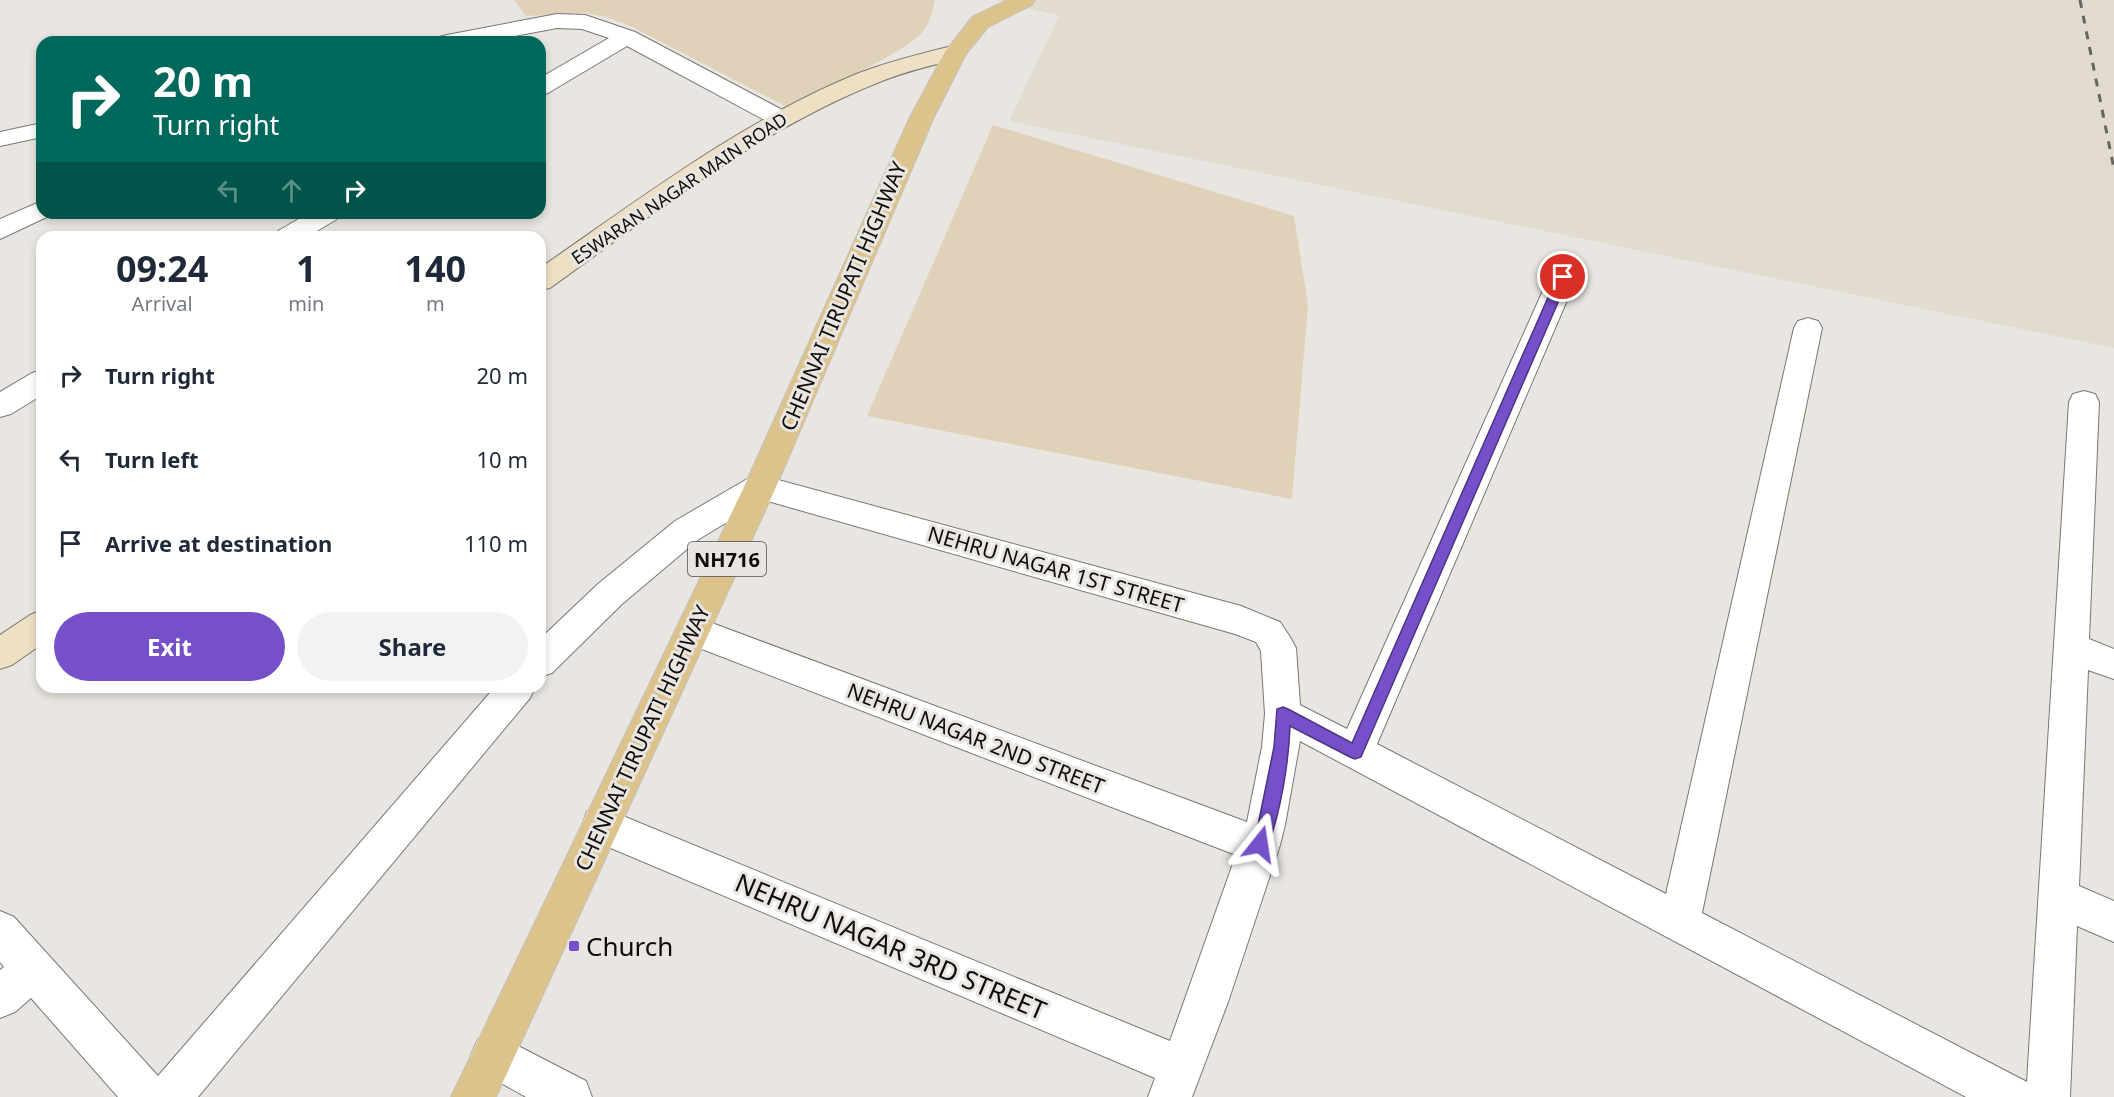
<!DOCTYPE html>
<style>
:root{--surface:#fff;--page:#f2f2f3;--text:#1f2937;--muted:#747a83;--accent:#7550c9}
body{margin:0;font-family:"Noto Sans",sans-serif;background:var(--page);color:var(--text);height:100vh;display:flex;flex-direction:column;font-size:22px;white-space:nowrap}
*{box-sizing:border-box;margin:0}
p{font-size:20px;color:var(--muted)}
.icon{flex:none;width:33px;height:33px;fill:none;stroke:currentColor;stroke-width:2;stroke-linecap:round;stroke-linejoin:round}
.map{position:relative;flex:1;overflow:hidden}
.side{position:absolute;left:36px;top:231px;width:510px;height:462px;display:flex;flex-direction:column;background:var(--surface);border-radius:18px;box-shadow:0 3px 9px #0003}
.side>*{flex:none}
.top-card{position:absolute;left:36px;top:36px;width:510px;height:183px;border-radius:18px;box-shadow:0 3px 9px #0003;background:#00695c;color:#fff;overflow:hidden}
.pin{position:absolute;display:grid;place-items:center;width:51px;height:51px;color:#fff;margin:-26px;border:3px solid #fff;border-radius:50%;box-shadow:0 2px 6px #0007}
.me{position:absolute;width:66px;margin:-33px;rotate:15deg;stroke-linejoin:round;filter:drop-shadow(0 0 4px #0008)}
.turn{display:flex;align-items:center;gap:21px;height:126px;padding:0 18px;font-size:27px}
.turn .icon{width:78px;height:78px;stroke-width:2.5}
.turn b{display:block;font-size:42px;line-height:51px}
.lanes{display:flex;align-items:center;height:57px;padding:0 18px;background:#0003;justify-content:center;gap:30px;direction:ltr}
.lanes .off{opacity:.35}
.eta{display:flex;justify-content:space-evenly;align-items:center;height:102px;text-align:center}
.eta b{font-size:36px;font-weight:700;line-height:42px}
.action{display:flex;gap:12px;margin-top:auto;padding:12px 18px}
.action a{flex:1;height:69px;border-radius:36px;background:var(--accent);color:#fff;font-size:24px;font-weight:700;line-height:69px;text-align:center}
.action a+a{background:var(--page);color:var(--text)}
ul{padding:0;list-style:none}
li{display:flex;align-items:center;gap:18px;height:84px;padding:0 18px}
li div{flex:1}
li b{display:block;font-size:22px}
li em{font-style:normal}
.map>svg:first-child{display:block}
</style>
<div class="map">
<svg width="2114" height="1097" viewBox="0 0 2114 1097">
<rect width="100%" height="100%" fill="#e9e6e1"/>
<polygon fill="#e2dbcf" points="996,0 2114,0 2114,348 1009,121 1059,16"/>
<g fill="#e0d2b9">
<path d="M514,0H935C933,10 930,23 924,30C902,57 818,90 785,106L632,27L606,17L585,13L526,16Z"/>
<polygon points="993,125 1294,216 1308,305 1292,499 867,416"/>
</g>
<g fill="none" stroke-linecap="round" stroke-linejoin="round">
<g stroke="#797772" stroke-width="2">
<g id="street">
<polygon points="557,14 585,15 635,32 790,114 793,119 790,124 781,126 772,124 627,46 548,93 540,95 540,78 609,38 582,29 557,28 482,42 436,42 439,37 447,35"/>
<polygon points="42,123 42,137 0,146 0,132"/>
<polygon points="42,201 42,213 52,213 51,215 0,239 0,219"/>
<polygon points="309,213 341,213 337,219 307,237 274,237 278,231"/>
<polygon points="1563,268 1573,270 1577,277 1377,744 1666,894 1794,328 1798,321 1808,318 1818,321 1822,328 1702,913 2027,1082 2069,402 2073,394 2084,391 2095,394 2099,402 2089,639 2114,649 2114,679 2088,670 2079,886 2114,901 2114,942 2077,926 2070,1097 1966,1097 1300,741 1285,825 1280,845 1228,1002 1192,1097 1148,1097 1155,1078 587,838 582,825 587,812 601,807 1170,1041 1236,855 681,641 676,631 681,621 693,616 1247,822 1262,747 1265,714 1261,651 1256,642 1235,634 764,500 699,539 622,604 552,673 540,677 540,639 598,584 675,521 749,478 760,475 1241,606 1280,622 1290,637 1296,648 1300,705 1347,729 1549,277 1553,270"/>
<polygon points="42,370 42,395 11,414 0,417 0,392 32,373"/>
<polygon points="495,687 535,687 530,698 198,1097 118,1097 31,998 15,1012 0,1018 0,970 4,967 0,962 0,911 14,917 158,1076"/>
<polygon points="493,1033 586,1081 592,1097 526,1097 478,1070 471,1055 478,1040"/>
</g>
</g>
<g stroke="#797772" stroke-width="2">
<g id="secondary">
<path d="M956,45L964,47L967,52L964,57C935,65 905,71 877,83C757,131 654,214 550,288L540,290V268C643,197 743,120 859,73C890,61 924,53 956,45Z"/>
<polygon points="42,610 42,644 12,665 0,669 0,635 30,615"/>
</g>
</g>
<g stroke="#c5c5c4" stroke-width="2">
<polygon id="primary" points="1007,0 1035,0 1032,5 988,27 966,54 934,117 776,487 496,1097 451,1097 744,487 910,117 945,52 972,17"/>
</g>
<use href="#street" fill="#fff" fill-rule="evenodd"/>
<use href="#secondary" fill="#ede0c5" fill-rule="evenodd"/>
<use href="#primary" fill="#dcc28b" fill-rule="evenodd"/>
<polyline stroke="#676562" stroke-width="3" stroke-dasharray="8 8" stroke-linecap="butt" points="2080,0 2114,169"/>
</g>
<path fill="#7550c9" stroke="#4c3483" stroke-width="1.5" d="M1563,273L1569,277L1361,757L1355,759L1350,757L1290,726C1289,761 1280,817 1266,850L1260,852L1254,850L1252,844L1258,825L1274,747L1277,709L1283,707L1288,709L1352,743L1557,277Z"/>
<rect fill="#7550c9" stroke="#e9e6e1" stroke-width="2" x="568" y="940" width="12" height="12" rx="3"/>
<g text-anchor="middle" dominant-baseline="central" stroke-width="6" stroke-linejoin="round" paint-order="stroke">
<g font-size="18" fill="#0e0d0b" stroke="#e9e6e1">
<text transform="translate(679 188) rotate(-34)">ESWARAN NAGAR MAIN ROAD</text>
</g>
<rect fill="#e9e6e1" stroke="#504e4b" stroke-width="1.5" x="688" y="542" width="78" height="34" rx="4.5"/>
<g font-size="20" font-weight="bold" fill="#0e0d0b">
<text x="727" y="559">NH716</text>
</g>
<g font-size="21" fill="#0e0d0b" stroke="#e9e6e1">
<text transform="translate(843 296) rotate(-67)">CHENNAI TIRUPATI HIGHWAY</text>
<text transform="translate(1056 569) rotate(16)">NEHRU NAGAR 1ST STREET</text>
<text transform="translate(642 738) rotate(-65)">CHENNAI TIRUPATI HIGHWAY</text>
<text transform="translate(976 738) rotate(21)">NEHRU NAGAR 2ND STREET</text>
</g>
<g font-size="26" fill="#0e0d0b" stroke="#e9e6e1" text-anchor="start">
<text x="586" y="946">Church</text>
</g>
<g font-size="26" fill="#0e0d0b" stroke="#e9e6e1">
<text transform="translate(891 946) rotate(23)">NEHRU NAGAR 3RD STREET</text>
</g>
</g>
</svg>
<div class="pin" style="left:1563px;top:277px;background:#d93025"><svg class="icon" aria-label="arrive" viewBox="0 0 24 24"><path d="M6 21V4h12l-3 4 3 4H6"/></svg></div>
<svg class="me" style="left:1260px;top:844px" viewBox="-20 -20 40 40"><path d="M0-17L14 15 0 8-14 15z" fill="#7550c9" stroke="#fff" stroke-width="4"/></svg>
<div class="top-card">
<div class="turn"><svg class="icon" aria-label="right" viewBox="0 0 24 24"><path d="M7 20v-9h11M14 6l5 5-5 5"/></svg><div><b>20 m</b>Turn right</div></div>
<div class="lanes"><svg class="icon off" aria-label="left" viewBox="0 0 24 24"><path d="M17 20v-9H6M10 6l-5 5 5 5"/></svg><svg class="icon off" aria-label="ahead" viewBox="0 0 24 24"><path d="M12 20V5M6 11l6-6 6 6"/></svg><svg class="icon" aria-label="right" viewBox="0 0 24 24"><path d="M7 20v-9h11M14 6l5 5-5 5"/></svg></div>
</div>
<section class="side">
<div class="eta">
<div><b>09:24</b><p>Arrival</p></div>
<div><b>1</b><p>min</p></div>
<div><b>140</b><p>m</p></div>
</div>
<ul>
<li><svg class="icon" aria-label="right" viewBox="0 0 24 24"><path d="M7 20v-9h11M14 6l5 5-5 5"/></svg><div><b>Turn right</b></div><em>20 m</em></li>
<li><svg class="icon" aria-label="left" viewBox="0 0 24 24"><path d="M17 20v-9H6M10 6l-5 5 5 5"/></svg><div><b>Turn left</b></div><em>10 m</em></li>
<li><svg class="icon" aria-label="arrive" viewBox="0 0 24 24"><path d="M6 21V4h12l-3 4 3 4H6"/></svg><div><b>Arrive at destination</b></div><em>110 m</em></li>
</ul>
<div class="action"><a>Exit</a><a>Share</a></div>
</section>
</div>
